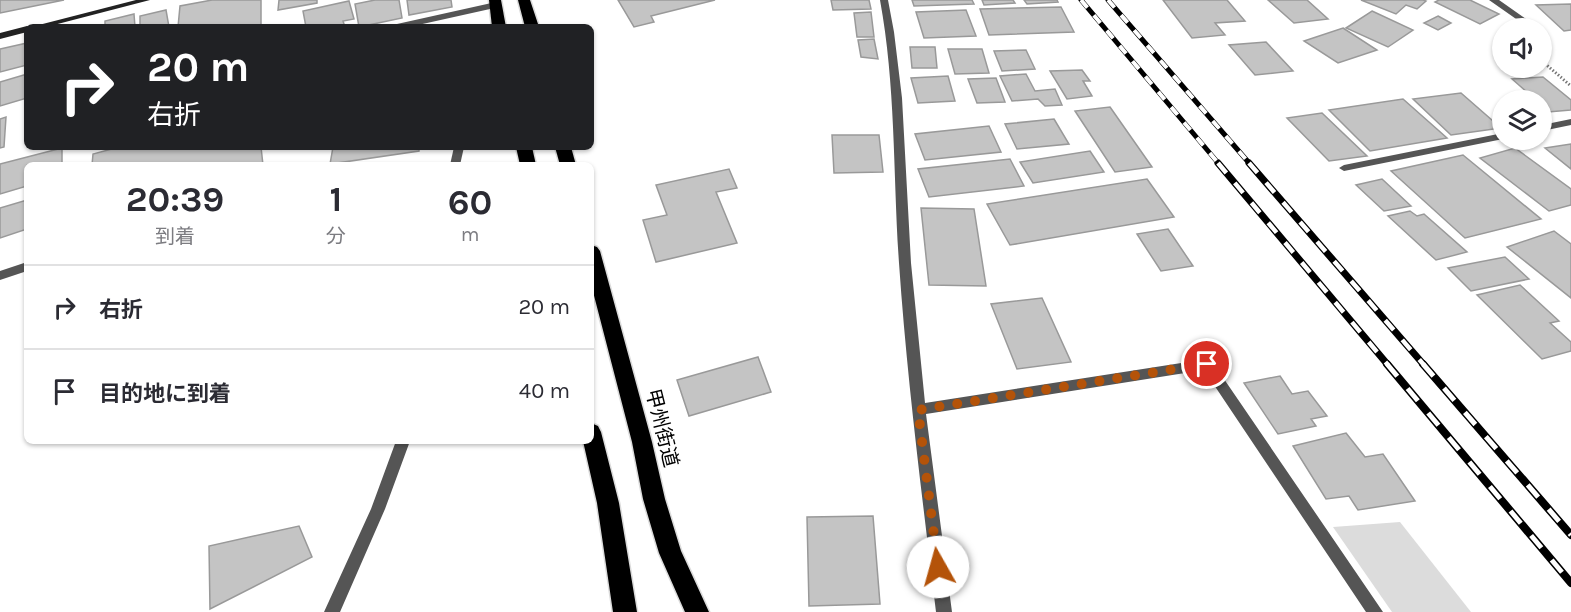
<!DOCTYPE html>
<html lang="ja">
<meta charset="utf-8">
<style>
:root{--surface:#fff;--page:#f7f7f7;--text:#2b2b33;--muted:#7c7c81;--line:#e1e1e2}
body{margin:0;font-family:Karla,"Noto Sans JP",sans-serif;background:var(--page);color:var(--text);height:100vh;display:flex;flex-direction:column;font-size:22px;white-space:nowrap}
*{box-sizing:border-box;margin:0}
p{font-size:20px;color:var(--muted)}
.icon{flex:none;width:33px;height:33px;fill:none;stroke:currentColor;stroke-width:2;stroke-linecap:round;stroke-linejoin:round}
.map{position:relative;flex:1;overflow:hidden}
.details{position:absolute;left:24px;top:162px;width:570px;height:282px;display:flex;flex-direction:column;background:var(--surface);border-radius:9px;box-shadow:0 2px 4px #0004}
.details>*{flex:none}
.banner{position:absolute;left:24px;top:24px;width:570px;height:126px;border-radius:9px;box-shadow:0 2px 4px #0004;background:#202124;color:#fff;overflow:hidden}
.buttons{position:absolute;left:1492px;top:18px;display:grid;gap:12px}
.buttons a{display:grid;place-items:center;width:60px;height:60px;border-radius:50%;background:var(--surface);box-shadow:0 2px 4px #0004;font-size:30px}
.pin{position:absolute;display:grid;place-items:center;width:51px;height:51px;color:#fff;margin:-26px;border:3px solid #fff;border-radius:50%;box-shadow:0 2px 6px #0007}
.me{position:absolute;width:66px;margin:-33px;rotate:353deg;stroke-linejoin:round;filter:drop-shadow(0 0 4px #0008)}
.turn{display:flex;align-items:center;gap:21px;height:126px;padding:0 24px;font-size:27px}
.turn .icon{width:78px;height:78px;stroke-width:2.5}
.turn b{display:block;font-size:42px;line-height:51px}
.eta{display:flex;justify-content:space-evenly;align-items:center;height:102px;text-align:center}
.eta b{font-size:36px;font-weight:700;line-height:42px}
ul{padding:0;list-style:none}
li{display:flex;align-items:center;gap:18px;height:84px;padding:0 24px;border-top:2px solid var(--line)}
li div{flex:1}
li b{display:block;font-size:22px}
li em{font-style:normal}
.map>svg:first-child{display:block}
</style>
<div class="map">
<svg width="1571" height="612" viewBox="0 0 1571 612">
<rect width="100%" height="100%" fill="#fff"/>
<polygon fill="#dcdcdc" points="1400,522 1471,612 1392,612 1333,527"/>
<g fill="#c4c4c4" stroke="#999" stroke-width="1.5">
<polygon points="0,0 64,0 0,13"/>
<polygon points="212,0 261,0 261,26 178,27 180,6"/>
<polygon points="279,0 317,0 317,3 278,10"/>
<polygon points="375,0 399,0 402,18 359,27 355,4"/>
<polygon points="407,0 451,0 452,7 409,15"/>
<polygon points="618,0 715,0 651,16 654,22 634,27"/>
<polygon points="831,0 869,0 871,9 833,10"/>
<polygon points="912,0 972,0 974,4 914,6"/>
<polygon points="982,0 1013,0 1015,3 984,5"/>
<polygon points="1024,0 1057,0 1058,2 1027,4"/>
<polygon points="1163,0 1227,0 1245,21 1215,23 1225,35 1192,38"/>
<polygon points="1268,0 1307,0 1328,19 1294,23"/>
<polygon points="1361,0 1423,0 1426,1 1417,9 1406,5 1396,14"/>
<polygon points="1439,0 1470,0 1499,14 1480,24 1435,2"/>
<polygon points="349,1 354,19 343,21 345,27 306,27 303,11"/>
<polygon points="1571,4 1571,30 1564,31 1536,5"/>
<polygon points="1061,7 1074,32 989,35 980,9"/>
<polygon points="166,10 169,27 140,27 140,16"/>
<polygon points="966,10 976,36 924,38 916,12"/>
<polygon points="1372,11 1413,30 1388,47 1346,28"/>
<polygon points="871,12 874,37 857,37 854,13"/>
<polygon points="134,14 135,27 105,27 105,21"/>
<polygon points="1438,16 1451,23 1438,30 1424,23"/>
<polygon points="1343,28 1377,50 1338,63 1304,41"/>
<polygon points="874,39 878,59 861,57 858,40"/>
<polygon points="1266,42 1293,71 1255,75 1229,45"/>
<polygon points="27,43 27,65 0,72 0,49"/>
<polygon points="910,47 935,47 937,68 912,68"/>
<polygon points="948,49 982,49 989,73 955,74"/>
<polygon points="1026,50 1035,69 1002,71 994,51"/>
<polygon points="1082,70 1090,81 1083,81 1092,96 1067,99 1050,71"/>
<polygon points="27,74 27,98 0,106 0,82"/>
<polygon points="1026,74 1035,91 1055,89 1062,105 1045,106 1038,99 1012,101 1000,76"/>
<polygon points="948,76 955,101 918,103 911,78"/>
<polygon points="1543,77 1571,100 1571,110 1548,112 1542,106 1542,100 1536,100 1512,79"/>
<polygon points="996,78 1005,102 977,103 968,79"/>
<polygon points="1461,93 1501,128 1451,135 1413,99"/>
<polygon points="1403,99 1447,138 1370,151 1329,110"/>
<polygon points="1110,107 1152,167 1115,172 1075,111"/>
<polygon points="1322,113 1367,156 1329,161 1287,118"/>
<polygon points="6,117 4,147 0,148 0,119"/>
<polygon points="1054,119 1069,144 1017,149 1005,124"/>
<polygon points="989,126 1001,152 925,160 915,134"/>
<polygon points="832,135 879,135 883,172 834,173"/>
<polygon points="1571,144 1571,169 1545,148"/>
<polygon points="119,147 261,147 263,165 92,165 93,154"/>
<polygon points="333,147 419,147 419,151 330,164"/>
<polygon points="62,148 62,165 27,165 27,186 0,194 0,164"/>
<polygon points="1515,148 1571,189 1571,205 1549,211 1480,158"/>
<polygon points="1090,151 1104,172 1033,183 1020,162"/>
<polygon points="1463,155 1541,219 1465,238 1391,171"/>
<polygon points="1010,159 1024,186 929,197 918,169"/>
<polygon points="729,169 737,188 716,192 737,243 656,262 643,220 667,215 656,185"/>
<polygon points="1147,179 1174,217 1010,245 987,204"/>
<polygon points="1382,179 1411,206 1384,211 1356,185"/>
<polygon points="27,200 27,229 0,238 0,208"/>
<polygon points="921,208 974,209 986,286 929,285"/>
<polygon points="1410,211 1417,216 1424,214 1467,252 1436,260 1388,216"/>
<polygon points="1168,229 1193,266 1161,271 1137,234"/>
<polygon points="1554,231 1571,244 1571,298 1507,247"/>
<polygon points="1505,257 1529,279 1471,291 1448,268"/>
<polygon points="1520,285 1559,321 1550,323 1571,342 1571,351 1542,359 1477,295"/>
<polygon points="1042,298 1071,362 1017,369 991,304"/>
<polygon points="758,357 771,392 689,416 677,380"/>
<polygon points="1280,376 1292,394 1308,391 1327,416 1311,419 1316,426 1278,434 1244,383"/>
<polygon points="1346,433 1365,457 1383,454 1415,501 1358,510 1349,496 1326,499 1293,446"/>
<polygon points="873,516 880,604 809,606 807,517"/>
<polygon points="299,526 312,557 210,609 209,546"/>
</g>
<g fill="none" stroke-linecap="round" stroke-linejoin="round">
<g stroke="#dbdbdb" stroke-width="3">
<g id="highway">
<polygon points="489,0 501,0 506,27 492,27"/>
<polygon points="518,0 530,0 539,27 525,27"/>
<polygon points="516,147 532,147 536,165 520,165"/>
<polygon points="555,147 571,147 576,165 560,165"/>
<polygon points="591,245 597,247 600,251 652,442 665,499 681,551 709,612 685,612 659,553 643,499 632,442 591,284"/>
<polygon points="591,423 598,426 601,432 619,503 637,612 613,612 597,503 583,441 591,441"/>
</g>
</g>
<polyline stroke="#777" stroke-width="3" stroke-dasharray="1.5 2" stroke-linecap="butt" points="1542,61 1571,86"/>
<g fill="#555" fill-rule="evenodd">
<polygon points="1489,0 1499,0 1529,21 1516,28 1506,28 1507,26 1519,21"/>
<polygon points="496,2 500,5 499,7 409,27 393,27 397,24"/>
</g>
<g fill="#555" fill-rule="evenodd">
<path d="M880,0H888L894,32L902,98L911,263L925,403L1207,359L1211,360L1383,612H1366L1204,370L926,414L952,612H936C922,495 907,380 899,263C893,175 896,87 880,0Z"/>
<polygon points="1571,119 1571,125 1542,131 1542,125"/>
<polygon points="1503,133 1503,139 1344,171 1339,168 1344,165"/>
<polygon points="454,147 464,147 460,165 450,165"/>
<polygon points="27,262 27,271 0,280 0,271"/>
<polygon points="396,441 410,441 385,509 340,612 324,612 371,509"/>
</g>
<g fill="#222" fill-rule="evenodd">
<polygon points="136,0 150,0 46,27 31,27"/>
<polygon points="27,26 29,27 27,27 27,32 0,39 0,33"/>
</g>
<use href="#highway" fill="#000" fill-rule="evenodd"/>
<g stroke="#000" stroke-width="5">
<g id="rail-far2">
<polyline points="1081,0 1219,164"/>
<polyline points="1108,0 1250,164"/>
</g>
</g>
<g stroke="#000" stroke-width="7">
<g id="rail-far1">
<polyline points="1218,163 1388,365"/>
<polyline points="1249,163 1424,365"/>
</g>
</g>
<g stroke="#000" stroke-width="8">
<g id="rail">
<polyline points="1387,364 1571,583"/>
<polyline points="1423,364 1571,535"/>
</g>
</g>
<use href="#rail-far2" stroke="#fff" stroke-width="4" stroke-dasharray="10" stroke-linecap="butt"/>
<use href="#rail-far1" stroke="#fff" stroke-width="4.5" stroke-dasharray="13" stroke-linecap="butt"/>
<use href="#rail" stroke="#fff" stroke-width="5" stroke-dasharray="16" stroke-linecap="butt"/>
</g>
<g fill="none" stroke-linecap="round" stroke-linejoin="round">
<polyline stroke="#b45309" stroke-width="10" stroke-dasharray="0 18" points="938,567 918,410 1207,364"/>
</g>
<g text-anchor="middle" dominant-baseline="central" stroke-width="4.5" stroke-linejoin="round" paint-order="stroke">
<g font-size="20" fill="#000" stroke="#fff">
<text transform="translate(662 428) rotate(76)">甲州街道</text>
</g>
</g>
</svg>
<div class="buttons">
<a><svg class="icon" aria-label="sound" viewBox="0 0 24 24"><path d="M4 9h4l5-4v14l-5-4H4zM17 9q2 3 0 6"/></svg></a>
<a><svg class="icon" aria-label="layers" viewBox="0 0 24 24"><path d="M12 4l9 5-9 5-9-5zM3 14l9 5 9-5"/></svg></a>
</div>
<div class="pin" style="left:1207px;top:364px;background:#d93025"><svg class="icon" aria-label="arrive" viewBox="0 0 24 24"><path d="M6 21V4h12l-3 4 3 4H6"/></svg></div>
<svg class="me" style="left:938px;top:567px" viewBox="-20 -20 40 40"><circle r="19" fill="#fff"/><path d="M0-13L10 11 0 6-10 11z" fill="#b45309"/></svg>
<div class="banner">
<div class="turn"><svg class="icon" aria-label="right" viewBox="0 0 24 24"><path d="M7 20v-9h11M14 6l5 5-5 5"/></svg><div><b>20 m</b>右折</div></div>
</div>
<section class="details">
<div class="eta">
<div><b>20:39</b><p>到着</p></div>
<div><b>1</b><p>分</p></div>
<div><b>60</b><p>m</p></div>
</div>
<ul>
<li><svg class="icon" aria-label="right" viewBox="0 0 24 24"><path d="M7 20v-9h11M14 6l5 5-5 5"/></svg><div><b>右折</b></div><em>20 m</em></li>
<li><svg class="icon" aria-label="arrive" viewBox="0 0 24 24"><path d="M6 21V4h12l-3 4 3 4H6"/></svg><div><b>目的地に到着</b></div><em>40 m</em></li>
</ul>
</section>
</div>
